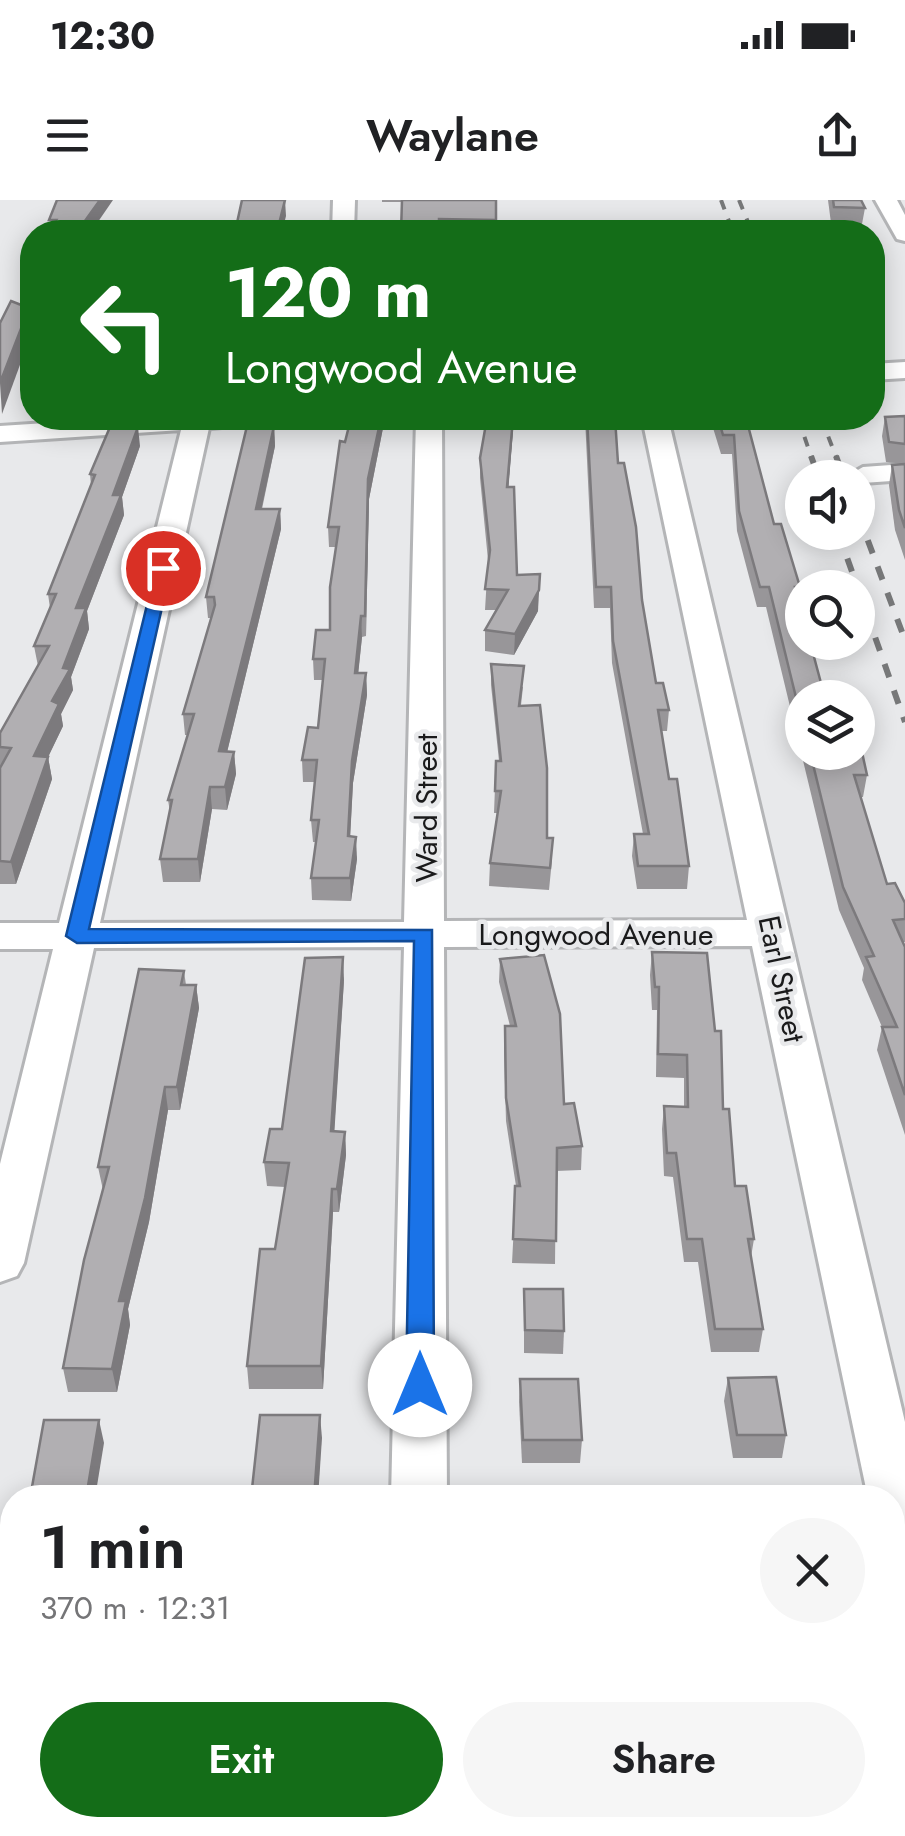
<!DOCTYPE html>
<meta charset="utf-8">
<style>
:root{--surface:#fff;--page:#f6f6f6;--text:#202124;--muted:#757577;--accent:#146d18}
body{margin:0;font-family:Jost,sans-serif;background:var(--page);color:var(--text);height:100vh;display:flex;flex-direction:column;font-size:38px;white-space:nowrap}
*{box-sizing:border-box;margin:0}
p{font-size:32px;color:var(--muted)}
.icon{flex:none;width:55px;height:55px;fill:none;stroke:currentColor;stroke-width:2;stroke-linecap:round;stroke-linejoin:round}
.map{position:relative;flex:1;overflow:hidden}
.drawer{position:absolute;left:0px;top:1285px;width:905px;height:352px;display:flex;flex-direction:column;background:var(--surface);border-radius:40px 40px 0 0;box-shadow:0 5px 25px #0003}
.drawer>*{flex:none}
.hud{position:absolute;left:20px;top:20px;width:865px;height:210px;border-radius:40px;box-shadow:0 5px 25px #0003;background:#146d18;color:#fff;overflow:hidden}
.tools{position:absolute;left:785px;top:260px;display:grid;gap:20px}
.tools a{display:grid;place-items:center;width:90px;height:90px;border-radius:50%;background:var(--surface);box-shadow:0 5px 25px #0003;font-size:50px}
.pin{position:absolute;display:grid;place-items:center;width:85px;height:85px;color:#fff;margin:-42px;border:5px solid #fff;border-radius:50%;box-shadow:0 2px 10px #0007}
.me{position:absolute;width:110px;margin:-55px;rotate:0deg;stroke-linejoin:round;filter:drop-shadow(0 0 8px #0008)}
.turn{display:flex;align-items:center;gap:35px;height:210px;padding:0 40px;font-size:45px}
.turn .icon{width:130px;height:130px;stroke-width:2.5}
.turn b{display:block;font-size:70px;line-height:85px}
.round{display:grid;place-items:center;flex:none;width:105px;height:105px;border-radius:52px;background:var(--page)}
.overview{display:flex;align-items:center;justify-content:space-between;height:170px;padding:0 40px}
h1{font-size:60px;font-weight:600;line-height:75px}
.primary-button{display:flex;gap:20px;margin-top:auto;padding:20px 40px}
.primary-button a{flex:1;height:115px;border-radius:60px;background:var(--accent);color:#fff;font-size:40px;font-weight:600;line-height:115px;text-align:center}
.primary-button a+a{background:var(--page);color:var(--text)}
.status{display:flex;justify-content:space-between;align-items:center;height:70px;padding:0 50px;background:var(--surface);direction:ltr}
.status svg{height:28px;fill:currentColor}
header{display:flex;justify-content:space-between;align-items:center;height:130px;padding:0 40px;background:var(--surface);font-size:45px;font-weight:600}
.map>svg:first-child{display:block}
</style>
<div class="status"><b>12:30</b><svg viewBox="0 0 49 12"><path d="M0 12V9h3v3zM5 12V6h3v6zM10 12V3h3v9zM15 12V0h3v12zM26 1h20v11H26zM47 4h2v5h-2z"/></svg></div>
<header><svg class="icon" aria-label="menu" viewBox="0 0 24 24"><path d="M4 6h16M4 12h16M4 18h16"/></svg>Waylane<svg class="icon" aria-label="share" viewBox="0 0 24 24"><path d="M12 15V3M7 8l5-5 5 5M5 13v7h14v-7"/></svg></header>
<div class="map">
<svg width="905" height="1636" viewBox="0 0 905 1636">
<rect width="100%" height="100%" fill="#e8e9eb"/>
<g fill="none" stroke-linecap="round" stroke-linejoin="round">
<g stroke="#b4b5b7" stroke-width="6">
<g id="minor">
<polygon points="333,0 355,0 354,32 332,32"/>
<polygon points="875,0 897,0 905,15 905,41 897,39"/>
<polygon points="905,162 905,178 872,180 872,164"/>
<polygon points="123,218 248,218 235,226 209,228 100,723 404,722 416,218 442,218 444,721 747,720 642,218 668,218 905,1222 905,1366 892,1361 892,1298 868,1298 752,746 444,747 447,1298 391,1298 404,747 94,748 24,1063 17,1076 0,1082 0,964 53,749 0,749 0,723 59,723 181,230 0,242 0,226"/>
<polygon points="905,264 905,280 863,283 849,275 863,267"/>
<rect x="384" y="1625" width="64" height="11"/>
</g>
</g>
<use href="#minor" fill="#fff" fill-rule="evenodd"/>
<g stroke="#777879" stroke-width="4" stroke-dasharray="10 10" stroke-linecap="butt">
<polyline points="721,0 733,32"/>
<polyline points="739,0 752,32"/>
<polyline points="798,218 812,259"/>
<polyline points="821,218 837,259"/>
</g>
<g stroke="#777879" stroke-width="6" stroke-dasharray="14 14" stroke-linecap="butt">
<polyline points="811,256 819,278"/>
<polyline points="836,256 844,278"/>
<polyline points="858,314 905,440"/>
<polyline points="838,332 905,522"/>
</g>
</g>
<g fill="#989699">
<polygon points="382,0 496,0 496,32 401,32 402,2 382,2"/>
<polygon points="828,0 861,0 865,8 862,24 831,23"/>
<polygon points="905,216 905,264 886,262 882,236 885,217"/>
<polygon points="351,218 383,218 383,228 369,299 366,436 362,437 358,473 366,473 367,495 353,583 350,636 357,659 351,701 312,700 311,678 316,642 313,642 311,620 315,582 303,582 302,560 318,528 323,480 314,480 313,459 330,430 336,347 329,347 328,327"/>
<polygon points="487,218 514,218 508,287 517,375 538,411 514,455 485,451 485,430 496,410 485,410 488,360 480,278 480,258"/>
<polygon points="585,218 615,218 618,263 656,483 669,510 667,531 662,531 669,579 689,666 687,689 637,689 632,656 634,634 643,634 612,463 610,408 594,408"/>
<polygon points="710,218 746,218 774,324 800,387 798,398 802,498 802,552 858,552 867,575 863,597 860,597 887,684 905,703 905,742 903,742 905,747 905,935 877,850 882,827 862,780 864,768 839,710 766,407 757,407 737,331 732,254 721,254"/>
<polygon points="274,226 275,246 262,309 280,309 281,329 227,552 234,552 236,574 227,610 212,609 200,682 163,682 160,659 170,612 168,600 188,535 185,535 183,514 211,418 208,418 206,397"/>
<polygon points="140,246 122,297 124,315 87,411 89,429 71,477 73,490 61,514 63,526 48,557 52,579 16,684 0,684 0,533 38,466 34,446 50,408 48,394 91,285 90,274"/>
<polygon points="905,264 905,360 895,330 889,285 892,265"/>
<polygon points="491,464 523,487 521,505 552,660 549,690 489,686 490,663 498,613 494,613 496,561 499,561 491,485"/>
<polygon points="652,752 723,909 735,986 754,1039 751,1057 763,1129 759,1152 711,1152 698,1062 684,1062 673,977 664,976 662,929 664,906 684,907 684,878 656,877 657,810 652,810 650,775"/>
<polygon points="500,759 582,946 581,970 556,971 555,1064 512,1063 516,986 506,921 504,849 505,826 510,826 499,782"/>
<polygon points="184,771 186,785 196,785 199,808 180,910 168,910 149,1022 128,1109 130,1125 117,1192 68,1192 63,1168 103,990 98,967"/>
<polygon points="344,780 334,931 345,932 346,955 339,1012 333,1012 323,1189 249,1189 247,1166 275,1049 285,987 267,986 264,962 282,929"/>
<polygon points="524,1089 564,1131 563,1154 524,1153"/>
<polygon points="728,1178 786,1235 782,1258 733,1258 724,1201"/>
<polygon points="520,1179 582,1240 580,1263 522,1263 519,1202"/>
<polygon points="0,1479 12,1481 12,1578 0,1577"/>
<polygon points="750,1625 844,1625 846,1636 751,1636"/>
</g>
<g fill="#7c7a7d">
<polygon points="100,0 113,0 91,32 77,32"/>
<polygon points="285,0 286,16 282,32 277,32"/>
<polygon points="29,108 32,132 2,214 0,183"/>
<polygon points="381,218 383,218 383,228 369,299 366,436 368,279"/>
<polygon points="513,218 514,218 507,306 507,287"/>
<polygon points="274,226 275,246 257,329 256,309"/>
<polygon points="138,227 140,246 122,297 124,315 87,411 89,429 71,477 73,490 61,514 63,526 38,578 34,556 63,468 76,408 113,295"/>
<polygon points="280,309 281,329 222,573 219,551"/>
<polygon points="540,374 538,411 514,455 515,434"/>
<polygon points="361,416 362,437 356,495 355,473"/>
<polygon points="366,473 367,495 353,583 349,659 348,636 352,561"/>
<polygon points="234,552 236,574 227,610 225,587"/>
<polygon points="48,557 52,579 16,684 11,662"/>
<polygon points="210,587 212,609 200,682 198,659"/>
<polygon points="356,637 357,659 351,701 350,678"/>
<polygon points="343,757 344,780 333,954 331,931"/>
<polygon points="196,785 199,808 180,910 177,887"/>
<polygon points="165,887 168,910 149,1022 128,1109 130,1125 117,1192 112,1169 119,1101"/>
<polygon points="345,932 346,955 339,1012 337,989"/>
<polygon points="332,989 333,1012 323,1189 321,1166"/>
<polygon points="320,1215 322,1238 318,1298 314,1298"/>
<polygon points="99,1220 104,1243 95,1298 86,1298"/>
<polygon points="315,1625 320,1625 319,1636 314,1636"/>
</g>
<g fill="#b1afb2" stroke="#7c7a7d" stroke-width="2.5">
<polygon points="57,0 100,0 77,32 47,32 56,20 49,20"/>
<polygon points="242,0 285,0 277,32 235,32"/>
<polygon points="402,0 496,0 496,20 439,19 439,32 401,32"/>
<polygon points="833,0 861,0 865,8 834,7"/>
<polygon points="11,101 29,108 0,183 0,123"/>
<polygon points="905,216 905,244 889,242 885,217"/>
<polygon points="351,218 381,218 368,279 365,416 361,416 355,473 366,473 352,561 348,636 356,637 350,678 311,678 319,620 311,620 317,560 302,560 308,527 318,528 325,459 313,459 316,430 330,430 330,387 339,327 328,327 340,241 345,242"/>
<polygon points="487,218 513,218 507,287 514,287 517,375 540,374 539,390 515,434 485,430 508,390 485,389 490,350 480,258"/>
<polygon points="587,218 615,218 618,263 624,263 636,327 642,400 656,483 663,483 669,510 658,510 669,579 677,579 689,666 638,666 634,634 649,634 613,441 611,387 596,387"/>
<polygon points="718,218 746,218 774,324 781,324 800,387 795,387 802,414 802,442 810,442 825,498 802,498 802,522 769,387 760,387 739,311 734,235 723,235"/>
<polygon points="247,226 274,226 256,309 280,309 219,551 234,552 225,587 210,587 198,659 160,659 172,600 168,600 194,514 183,514 215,405 214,397 206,397"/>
<polygon points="110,227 138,227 113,295 121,295 76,408 86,408 63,468 70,469 52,501 59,504 34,556 48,557 11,662 0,661 0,568 11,548 0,547 0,533 49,446 34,446 56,394 48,394 95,275 90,274"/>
<polygon points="905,264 905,328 899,310 892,265"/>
<polygon points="491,464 524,466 519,506 540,505 547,568 547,638 553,638 550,668 490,663 501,591 495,591 496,561 501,561"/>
<polygon points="858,534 867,575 854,575 887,684 895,683 905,703 905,719 893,720 905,747 905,895 882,827 897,827 866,757 874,756 843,687 810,552 858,552"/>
<polygon points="652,752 707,753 715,831 721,831 723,909 729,909 735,986 746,986 754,1039 748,1039 763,1129 715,1129 702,1039 687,1039 676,953 667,953 664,906 688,907 687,855 658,854 659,787 655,787"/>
<polygon points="544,755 560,814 564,904 574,903 582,946 557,948 556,1041 513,1039 515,986 520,986 506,898 505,826 516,826 500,759"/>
<polygon points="343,757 331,931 345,932 337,989 332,989 321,1166 247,1166 260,1049 275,1049 289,963 264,962 270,929 282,929 305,758"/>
<polygon points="139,769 184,771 181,785 196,785 177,887 165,887 145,998 119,1101 126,1101 112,1169 63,1168 84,1060 109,967 98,967"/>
<polygon points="524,1089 563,1089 564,1131 525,1130"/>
<polygon points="776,1177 786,1235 737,1235 728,1178"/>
<polygon points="520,1179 578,1179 582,1240 523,1240"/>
<polygon points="260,1215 320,1215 314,1298 251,1298"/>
<polygon points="44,1220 99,1220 86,1298 30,1298"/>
<polygon points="531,1289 603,1291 603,1298 531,1298"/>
<polygon points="790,1293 791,1298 708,1298 708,1295"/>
<polygon points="0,1479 12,1481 12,1557 0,1556"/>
<polygon points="261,1625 315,1625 314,1636 259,1636"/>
<polygon points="549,1625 607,1625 608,1636 550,1636"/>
<polygon points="757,1625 844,1625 846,1636 758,1636"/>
</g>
<polygon fill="#1a73e8" stroke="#114b97" stroke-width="2.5" points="157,364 171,368 89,729 432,730 434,1185 430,1193 410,1193 406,1185 414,741 77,743 66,736"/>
<g text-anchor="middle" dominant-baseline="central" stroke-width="9" stroke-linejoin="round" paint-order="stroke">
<g font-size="30" fill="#1a1a1b" stroke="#e8e9eb">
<text transform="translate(426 608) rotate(-90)">Ward Street</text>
<text x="596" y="734">Longwood Avenue</text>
<text transform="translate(782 779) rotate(78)">Earl Street</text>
</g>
</g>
</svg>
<div class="tools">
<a><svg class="icon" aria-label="sound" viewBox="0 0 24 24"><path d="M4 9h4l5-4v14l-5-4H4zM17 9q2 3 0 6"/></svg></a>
<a><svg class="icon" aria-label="search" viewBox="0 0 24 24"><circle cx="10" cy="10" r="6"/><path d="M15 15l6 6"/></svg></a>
<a><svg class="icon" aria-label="layers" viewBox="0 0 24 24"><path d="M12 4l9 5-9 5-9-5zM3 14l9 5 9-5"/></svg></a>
</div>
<div class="pin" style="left:163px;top:368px;background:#d93025"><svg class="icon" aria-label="arrive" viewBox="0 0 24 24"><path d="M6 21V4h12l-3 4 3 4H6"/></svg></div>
<svg class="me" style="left:420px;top:1185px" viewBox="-20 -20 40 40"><circle r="19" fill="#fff"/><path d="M0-13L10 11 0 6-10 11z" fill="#1a73e8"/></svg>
<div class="hud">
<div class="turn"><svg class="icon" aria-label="left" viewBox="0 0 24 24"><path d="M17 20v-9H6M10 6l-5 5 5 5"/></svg><div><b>120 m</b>Longwood Avenue</div></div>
</div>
<section class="drawer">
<div class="overview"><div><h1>1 min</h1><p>370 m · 12:31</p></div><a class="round"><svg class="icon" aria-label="close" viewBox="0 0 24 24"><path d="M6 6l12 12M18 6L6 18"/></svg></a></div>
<div class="primary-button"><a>Exit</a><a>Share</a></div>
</section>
</div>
